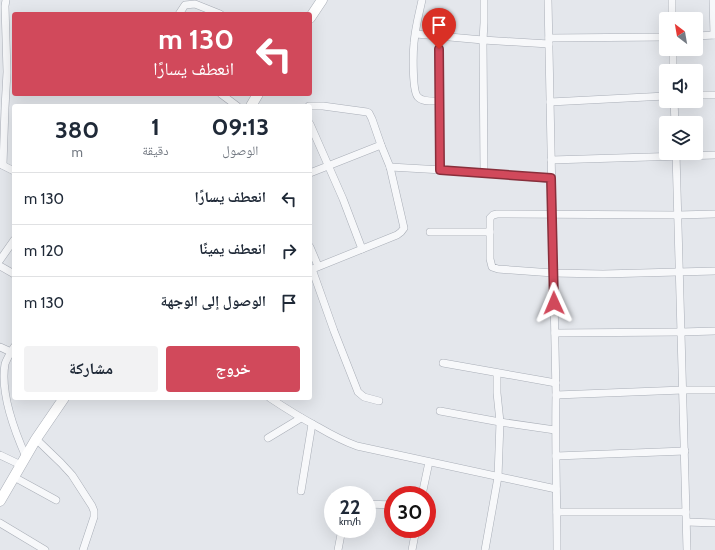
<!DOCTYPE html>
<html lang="ar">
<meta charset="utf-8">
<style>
:root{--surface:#fff;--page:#f2f2f3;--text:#1f2937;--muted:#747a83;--line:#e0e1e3;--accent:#d1495b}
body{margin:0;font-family:Cabin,"Noto Naskh Arabic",sans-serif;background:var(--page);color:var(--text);direction:rtl;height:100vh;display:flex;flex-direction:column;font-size:15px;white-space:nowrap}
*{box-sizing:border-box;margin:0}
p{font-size:13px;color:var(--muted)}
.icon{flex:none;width:22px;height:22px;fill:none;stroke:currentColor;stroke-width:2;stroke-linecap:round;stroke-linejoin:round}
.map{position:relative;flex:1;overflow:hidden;direction:ltr}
.details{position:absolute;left:12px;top:104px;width:300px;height:296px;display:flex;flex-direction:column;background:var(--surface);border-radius:4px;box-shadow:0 4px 16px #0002;direction:rtl}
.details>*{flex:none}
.hud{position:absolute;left:12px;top:12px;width:300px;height:84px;border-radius:4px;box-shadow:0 4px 16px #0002;direction:rtl;background:#d1495b;color:#fff;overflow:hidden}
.needle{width:26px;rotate:329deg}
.controls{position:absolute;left:659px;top:12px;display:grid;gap:8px}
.controls a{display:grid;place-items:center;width:44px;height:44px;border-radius:4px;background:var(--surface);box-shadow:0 4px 16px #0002;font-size:20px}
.speed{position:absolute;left:324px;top:486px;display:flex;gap:8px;font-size:20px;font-weight:700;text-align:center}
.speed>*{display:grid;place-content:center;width:52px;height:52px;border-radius:50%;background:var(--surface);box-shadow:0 4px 16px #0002;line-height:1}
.speed small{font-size:10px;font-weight:400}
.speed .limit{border:6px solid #d22;background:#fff;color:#111}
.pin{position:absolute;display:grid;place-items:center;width:34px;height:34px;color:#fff;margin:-41px -17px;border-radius:50% 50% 50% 0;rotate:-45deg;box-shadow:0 0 4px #0007}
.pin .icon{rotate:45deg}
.me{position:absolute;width:44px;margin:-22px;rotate:359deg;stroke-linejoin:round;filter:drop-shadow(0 0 3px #0008)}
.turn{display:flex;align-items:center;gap:14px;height:84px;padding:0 12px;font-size:18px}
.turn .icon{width:52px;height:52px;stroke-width:2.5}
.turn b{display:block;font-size:28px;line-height:34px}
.eta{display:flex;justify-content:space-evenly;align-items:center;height:68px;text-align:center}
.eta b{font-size:24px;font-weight:800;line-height:28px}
.action{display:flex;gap:8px;margin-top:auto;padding:8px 12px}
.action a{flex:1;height:46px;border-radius:4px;background:var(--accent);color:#fff;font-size:16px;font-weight:800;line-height:46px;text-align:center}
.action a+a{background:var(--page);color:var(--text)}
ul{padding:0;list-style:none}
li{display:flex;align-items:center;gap:12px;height:52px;padding:0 12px;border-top:1px solid var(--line)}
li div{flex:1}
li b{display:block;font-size:15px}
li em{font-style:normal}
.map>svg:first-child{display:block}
</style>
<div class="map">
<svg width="715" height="550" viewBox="0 0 715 550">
<rect width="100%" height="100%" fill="#e4e7ec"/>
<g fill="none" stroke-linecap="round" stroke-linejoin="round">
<g stroke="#a9aeb7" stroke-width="8">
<g id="street">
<path d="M422,0C419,14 415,29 414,43C413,52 412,92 418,97C422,102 433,101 439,101"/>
<path d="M548,0L556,395C555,447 557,498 557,550"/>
<polyline points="672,0 672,19"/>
<polyline points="713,0 714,35"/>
<polyline points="179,14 185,5 195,4 220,14"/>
<polyline points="416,34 483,40 549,44"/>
<polyline points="439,36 440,170"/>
<polyline points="696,36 715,35"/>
<polyline points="549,38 666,37"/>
<polyline points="673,49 673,71"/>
<polyline points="221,94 237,106"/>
<polyline points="696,95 715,95"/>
<polyline points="674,101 675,123"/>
<polyline points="550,102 666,96"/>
<polyline points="309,106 323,106 367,112 369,113 372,119 381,145 390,167 404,228 401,232 397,235 310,270"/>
<polyline points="310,124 343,199 362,249"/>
<polyline points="676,153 687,550"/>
<polyline points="551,160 715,155"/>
<polyline points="0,164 14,171"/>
<polyline points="3,165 5,108 7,72 5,6 6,0"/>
<polyline points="390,167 460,171 551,179"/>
<polyline points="310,173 381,145"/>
<polyline points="484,173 483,40 484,23 484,0"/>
<polyline points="715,214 678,215 497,214 493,215 490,218 490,259 492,267 498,269 553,273 603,274 715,271"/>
<polyline points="430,232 490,232"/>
<polyline points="310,247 318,266"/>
<polyline points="0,260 14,240"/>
<polyline points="0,266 14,274"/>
<polyline points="312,269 334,331 358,392 364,397 379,401"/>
<polyline points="555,333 681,332 715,331"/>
<polyline points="0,347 11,352"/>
<path d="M14,347C11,352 7,358 5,364C0,393 14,430 26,457"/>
<polyline points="443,363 556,383"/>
<polyline points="556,395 683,390 715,390"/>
<path d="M270,398C285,408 301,418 318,427C330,434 343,441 357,446L556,489"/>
<polyline points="440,411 500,422 555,430"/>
<polyline points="268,438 301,418"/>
<polyline points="36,439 61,463 72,475 92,506 94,511 94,517 83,550"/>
<polyline points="0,455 21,465"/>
<polyline points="556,456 685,451"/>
<polyline points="14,477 56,500"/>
<polyline points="301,491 312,424"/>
<polyline points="422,495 429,462"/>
<polyline points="367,504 393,505"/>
<polyline points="557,512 686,512"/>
<polyline points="687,522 715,523"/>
<polyline points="0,523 45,550"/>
<polyline points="338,550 342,529"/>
<polyline points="412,550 416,529"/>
<polyline points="485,550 498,477 500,422 497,393 497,373"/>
</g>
</g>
<g stroke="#a9aeb7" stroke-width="11">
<g id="secondary">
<polyline points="310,18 322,0"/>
<polyline points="251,106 258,94"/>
<polyline points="0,501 36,439 64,398"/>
</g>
</g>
<use href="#street" stroke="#f7f8fa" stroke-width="7"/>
<use href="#secondary" stroke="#fff" stroke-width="10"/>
</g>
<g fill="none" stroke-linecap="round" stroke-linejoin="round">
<g stroke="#882f3b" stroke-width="10">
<polyline id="route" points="439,49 440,170 551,178 554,303"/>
</g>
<use href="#route" stroke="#d1495b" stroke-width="7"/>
</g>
</svg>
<div class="controls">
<a><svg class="needle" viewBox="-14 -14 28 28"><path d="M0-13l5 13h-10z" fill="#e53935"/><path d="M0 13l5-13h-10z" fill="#747a83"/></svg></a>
<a><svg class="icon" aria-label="sound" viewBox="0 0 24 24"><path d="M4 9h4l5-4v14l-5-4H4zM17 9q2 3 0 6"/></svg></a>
<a><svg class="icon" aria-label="layers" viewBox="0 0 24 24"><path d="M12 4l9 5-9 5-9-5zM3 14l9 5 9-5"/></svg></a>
</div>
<div class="speed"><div>22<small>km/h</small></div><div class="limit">30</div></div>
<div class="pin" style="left:439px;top:49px;background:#d93025"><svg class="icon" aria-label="arrive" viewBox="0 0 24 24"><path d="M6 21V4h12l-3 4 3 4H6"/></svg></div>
<svg class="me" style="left:554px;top:303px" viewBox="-20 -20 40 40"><path d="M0-17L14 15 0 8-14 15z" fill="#d1495b" stroke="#fff" stroke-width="4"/></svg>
<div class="hud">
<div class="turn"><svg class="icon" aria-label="left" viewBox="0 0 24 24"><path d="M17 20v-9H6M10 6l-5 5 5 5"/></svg><div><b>130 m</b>انعطف يسارًا</div></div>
</div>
<section class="details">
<div class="eta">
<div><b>09:13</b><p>الوصول</p></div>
<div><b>1</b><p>دقيقة</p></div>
<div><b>380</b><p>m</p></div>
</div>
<ul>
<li><svg class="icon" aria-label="left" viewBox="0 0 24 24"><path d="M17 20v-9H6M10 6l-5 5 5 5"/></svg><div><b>انعطف يسارًا</b></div><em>130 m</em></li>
<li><svg class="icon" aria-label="right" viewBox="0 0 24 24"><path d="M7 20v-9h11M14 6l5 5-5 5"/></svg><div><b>انعطف يمينًا</b></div><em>120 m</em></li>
<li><svg class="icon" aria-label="arrive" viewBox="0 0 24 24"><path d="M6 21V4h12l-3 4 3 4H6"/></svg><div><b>الوصول إلى الوجهة</b></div><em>130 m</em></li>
</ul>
<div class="action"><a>خروج</a><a>مشاركة</a></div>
</section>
</div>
